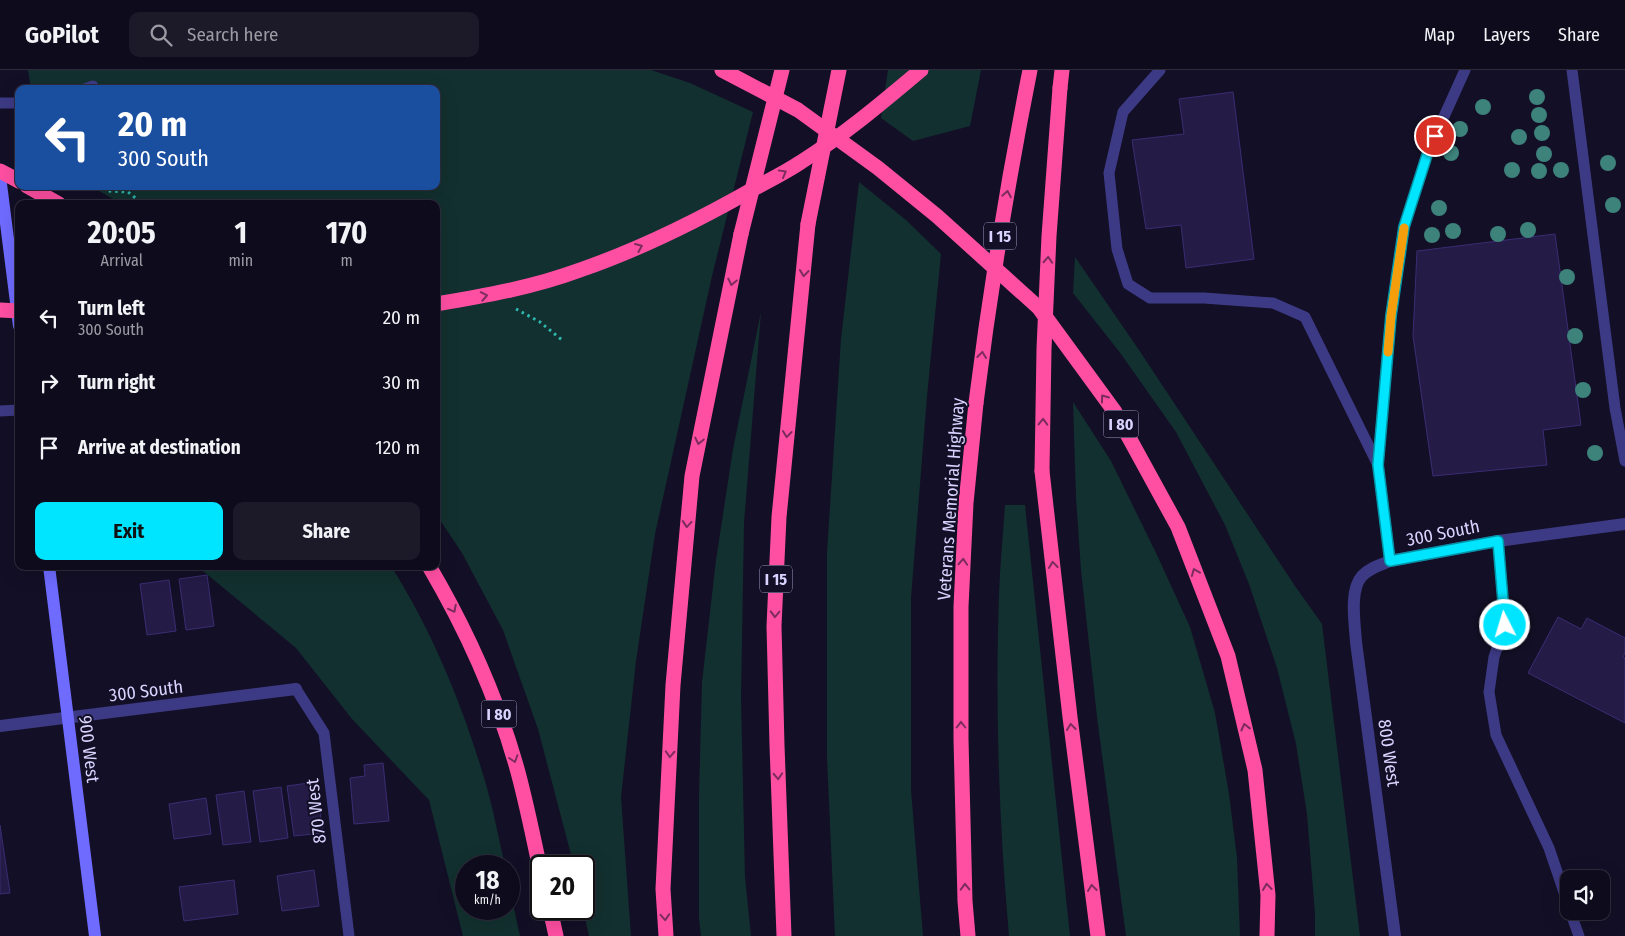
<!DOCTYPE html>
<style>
:root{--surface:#0e0b1c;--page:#1c1929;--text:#f1f3f6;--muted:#9b9ba3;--line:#2e2b3b;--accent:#00e5ff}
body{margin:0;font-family:"Fira Sans Condensed",sans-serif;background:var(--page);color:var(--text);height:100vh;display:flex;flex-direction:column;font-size:19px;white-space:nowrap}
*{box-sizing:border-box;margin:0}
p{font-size:16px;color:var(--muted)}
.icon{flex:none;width:28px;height:28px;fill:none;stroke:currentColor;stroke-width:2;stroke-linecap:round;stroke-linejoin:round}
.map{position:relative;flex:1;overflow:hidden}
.side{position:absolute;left:15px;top:130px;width:425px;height:370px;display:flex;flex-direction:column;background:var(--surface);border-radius:10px;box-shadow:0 5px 20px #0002,0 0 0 1px var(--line)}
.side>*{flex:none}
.guide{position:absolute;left:15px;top:15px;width:425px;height:105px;border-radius:10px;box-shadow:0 5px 20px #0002,0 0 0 1px var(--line);background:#1a4fa0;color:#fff;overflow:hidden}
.tools{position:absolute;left:1560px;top:800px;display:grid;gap:10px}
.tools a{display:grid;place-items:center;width:50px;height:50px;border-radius:10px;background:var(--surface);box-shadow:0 5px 20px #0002,0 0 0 1px var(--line);font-size:25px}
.speed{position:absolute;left:455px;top:785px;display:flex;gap:10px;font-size:25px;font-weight:700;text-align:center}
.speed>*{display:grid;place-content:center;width:65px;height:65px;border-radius:50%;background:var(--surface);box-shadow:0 5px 20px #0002,0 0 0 1px var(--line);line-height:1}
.speed small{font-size:12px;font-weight:400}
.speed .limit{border:2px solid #111;border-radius:8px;background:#fff;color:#111}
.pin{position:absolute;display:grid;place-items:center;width:42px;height:42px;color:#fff;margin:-21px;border:2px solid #fff;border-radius:50%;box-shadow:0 1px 5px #0007}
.me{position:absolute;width:55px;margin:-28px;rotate:355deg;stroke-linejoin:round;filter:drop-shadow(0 0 4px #0008)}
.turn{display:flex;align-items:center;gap:18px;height:105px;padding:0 20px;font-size:22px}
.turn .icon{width:65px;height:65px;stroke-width:2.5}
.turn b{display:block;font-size:35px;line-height:42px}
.eta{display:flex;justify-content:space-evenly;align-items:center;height:85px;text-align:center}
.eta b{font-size:30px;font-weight:700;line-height:35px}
.cta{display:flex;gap:10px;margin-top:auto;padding:10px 20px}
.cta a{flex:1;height:58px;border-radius:10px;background:var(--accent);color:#111;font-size:20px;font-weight:700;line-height:58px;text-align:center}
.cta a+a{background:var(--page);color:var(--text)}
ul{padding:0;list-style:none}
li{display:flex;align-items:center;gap:15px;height:65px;padding:0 20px}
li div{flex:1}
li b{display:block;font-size:19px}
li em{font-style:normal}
header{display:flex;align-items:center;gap:30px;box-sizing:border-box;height:70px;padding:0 25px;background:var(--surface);border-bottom:1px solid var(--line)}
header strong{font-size:24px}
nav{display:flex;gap:28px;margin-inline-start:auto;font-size:18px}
.search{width:350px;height:45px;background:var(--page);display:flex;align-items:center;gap:12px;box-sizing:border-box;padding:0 18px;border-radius:10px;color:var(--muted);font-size:19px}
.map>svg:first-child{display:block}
</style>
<header>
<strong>GoPilot</strong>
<div class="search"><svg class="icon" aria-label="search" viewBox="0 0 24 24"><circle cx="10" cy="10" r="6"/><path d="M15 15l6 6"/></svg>Search here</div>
<nav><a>Map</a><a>Layers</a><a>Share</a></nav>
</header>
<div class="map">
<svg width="1625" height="866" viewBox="0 0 1625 866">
<rect width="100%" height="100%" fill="#130f26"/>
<g fill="#12302f">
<polygon points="28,0 651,0 690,13 753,42 712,206 655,464 636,591 621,727 631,866 589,866 583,839 584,796 574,796 538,659 503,560 462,483 436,444 436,134 122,134 90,116 436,116 436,19 31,19"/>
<polygon points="888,0 981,0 970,56 913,71 881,48"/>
<polygon points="859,112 906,150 941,184 927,326 911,528 911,720 923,866 835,866 827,688 827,482 841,269"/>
<polygon points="1075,187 1139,280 1295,516 1322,554 1360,866 1315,866 1315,844 1307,744 1296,674 1277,598 1249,514 1225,455 1176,362 1121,284 1073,223"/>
<polygon points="761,242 744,453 741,627 745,807 751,866 701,866 699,849 699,725 702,612 716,490 733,379"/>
<polygon points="1073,332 1111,391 1157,485 1190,557 1215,643 1229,724 1237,788 1240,866 1126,866 1097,647 1081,500 1076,428"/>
<path d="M1005,435H1025L1070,866H1009C999,754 995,638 999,525C1000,495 1003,465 1005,435Z"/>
<path d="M197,496H391C434,564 465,641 487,718C494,743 499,770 505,796H466V839H509V815L520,866H463L429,730L352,649L296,578Z"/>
</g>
<g fill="#241b47" stroke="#3b2d73">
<polygon points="1233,22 1254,189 1186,198 1181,155 1146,159 1132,70 1184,64 1179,29"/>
<polygon points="1555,164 1581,355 1543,360 1547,395 1433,406 1413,266 1417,181"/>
<polygon points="207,505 214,556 186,560 179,509"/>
<polygon points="169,510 176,561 147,565 140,514"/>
<polygon points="1558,547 1581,559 1587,548 1625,568 1625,583 1623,587 1625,588 1625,653 1528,603"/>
<polygon points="383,693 389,751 354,754 350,708 365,706 364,695"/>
<polygon points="316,712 323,763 294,766 287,716"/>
<polygon points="281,717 288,768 260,772 253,721"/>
<polygon points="244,721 251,772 223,775 216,725"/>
<polygon points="206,728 211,764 174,769 169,734"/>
<polygon points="0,755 10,823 0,824"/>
<polygon points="314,800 319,836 282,841 277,806"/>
<polygon points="234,810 238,844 184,851 179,817"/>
</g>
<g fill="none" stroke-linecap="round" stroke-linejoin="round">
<g stroke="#2fb8b0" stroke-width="3" stroke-dasharray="2.5 4" stroke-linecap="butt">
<polyline points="105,116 108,121 128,122 143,134"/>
<polyline points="516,239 540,252 562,270"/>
</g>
<g stroke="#3d3a85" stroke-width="11">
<polyline points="1160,0 1123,42 1109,103 1117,179 1128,214 1150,228 1204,228 1273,233 1305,247 1378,395 1390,491"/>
<polyline points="1572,0 1615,338 1625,391"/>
<polyline points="85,19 93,16"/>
<polyline points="0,33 19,33"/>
<polyline points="0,341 19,340"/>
<polyline points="1378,394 1391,246 1404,157 1428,82 1465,0"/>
<polyline points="1498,471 1505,555 1494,587 1489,622 1496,665 1549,778 1569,837"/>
<polyline points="296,619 324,663 349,866"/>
<polyline points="1570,841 1579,866"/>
</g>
<g stroke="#3d3a85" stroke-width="12">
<polyline points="0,656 296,619"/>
<path d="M1395,866L1356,572C1355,554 1349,520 1362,506C1369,498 1380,495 1390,491L1498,471L1625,454"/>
</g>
<g stroke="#6f6bff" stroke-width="12">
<polyline points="0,106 19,256"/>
<polyline points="49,496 95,866"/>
</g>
<g stroke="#ff4fa3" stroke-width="15">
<polyline points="722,0 798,40 878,98 937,146 1039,238 1115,342 1178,457 1228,586 1255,700 1268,825 1267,866"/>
<polyline points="1060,18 1062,0"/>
<polyline points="0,101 19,111"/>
<polyline points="27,116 59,134"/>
<polyline points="1042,401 1070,647 1098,866"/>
<path d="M429,496C466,559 496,625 516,695C526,730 533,767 541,803"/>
<polyline points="550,839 556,866"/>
<polyline points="666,866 663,819 673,615 692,406 741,164"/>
<polyline points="784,866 777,675 774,556 779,447 808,154"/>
<polyline points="968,866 965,831 961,669 961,537 966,433 976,333"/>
</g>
<g stroke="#ff4fa3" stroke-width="15">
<polyline points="808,154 839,0"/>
<polyline points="741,164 782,0"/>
<path d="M436,234C485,226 534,217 580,200C641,179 699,150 755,118C770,110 786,102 801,92C844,65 883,32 921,0"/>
<polyline points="0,240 19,241"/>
<path d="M976,333C990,221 1008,110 1030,0"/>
<polyline points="1042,401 1044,279 1049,166 1060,18"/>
</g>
</g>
<g fill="#3d827b">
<circle cx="1537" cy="27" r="8"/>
<circle cx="1483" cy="37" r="8"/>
<circle cx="1539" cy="45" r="8"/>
<circle cx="1460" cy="59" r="8"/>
<circle cx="1542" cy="63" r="8"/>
<circle cx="1519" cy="67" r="8"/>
<circle cx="1451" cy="83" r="8"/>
<circle cx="1544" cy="84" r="8"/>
<circle cx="1608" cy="93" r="8"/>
<circle cx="1512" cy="100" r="8"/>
<circle cx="1561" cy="100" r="8"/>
<circle cx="1539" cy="101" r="8"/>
<circle cx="1613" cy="135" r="8"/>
<circle cx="1439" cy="138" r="8"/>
<circle cx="1528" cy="160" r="8"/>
<circle cx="1453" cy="161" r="8"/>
<circle cx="1498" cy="164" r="8"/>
<circle cx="1432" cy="165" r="8"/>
<circle cx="1567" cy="207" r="8"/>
<circle cx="1575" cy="266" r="8"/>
<circle cx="1583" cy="320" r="8"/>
<circle cx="1595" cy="383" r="8"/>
</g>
<defs><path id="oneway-chevron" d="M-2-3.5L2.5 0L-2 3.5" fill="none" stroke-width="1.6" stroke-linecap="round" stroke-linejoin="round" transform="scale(1.25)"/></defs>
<g stroke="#7d2c5e">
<use href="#oneway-chevron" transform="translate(783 103) rotate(-29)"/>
<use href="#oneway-chevron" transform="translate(1007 124) rotate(-80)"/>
<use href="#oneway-chevron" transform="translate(639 177) rotate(-23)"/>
<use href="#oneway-chevron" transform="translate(1048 190) rotate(-87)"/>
<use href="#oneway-chevron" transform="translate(804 203) rotate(96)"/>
<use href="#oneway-chevron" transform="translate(732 212) rotate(102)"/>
<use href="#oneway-chevron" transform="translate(484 226) rotate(-11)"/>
<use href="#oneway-chevron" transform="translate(982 285) rotate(-83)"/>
<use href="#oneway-chevron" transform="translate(1104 328) rotate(-126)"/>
<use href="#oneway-chevron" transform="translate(1043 352) rotate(-89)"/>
<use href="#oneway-chevron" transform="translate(787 364) rotate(96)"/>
<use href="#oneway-chevron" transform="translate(699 371) rotate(102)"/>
<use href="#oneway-chevron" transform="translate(687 454) rotate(95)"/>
<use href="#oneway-chevron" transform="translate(963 492) rotate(-87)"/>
<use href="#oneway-chevron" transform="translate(1053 495) rotate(-96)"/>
<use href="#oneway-chevron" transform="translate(1195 502) rotate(-112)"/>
<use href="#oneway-chevron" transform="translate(453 539) rotate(63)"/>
<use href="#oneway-chevron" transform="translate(775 544) rotate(92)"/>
<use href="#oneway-chevron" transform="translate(961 655) rotate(-90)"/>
<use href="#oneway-chevron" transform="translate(1071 657) rotate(-97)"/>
<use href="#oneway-chevron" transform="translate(1245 657) rotate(-104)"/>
<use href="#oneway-chevron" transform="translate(670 684) rotate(93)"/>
<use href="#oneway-chevron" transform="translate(514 689) rotate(72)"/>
<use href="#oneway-chevron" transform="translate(778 706) rotate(87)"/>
<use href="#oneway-chevron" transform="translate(965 817) rotate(-91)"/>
<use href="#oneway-chevron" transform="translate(1267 817) rotate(-96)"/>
<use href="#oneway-chevron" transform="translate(1092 818) rotate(-97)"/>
<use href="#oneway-chevron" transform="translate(665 847) rotate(86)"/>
</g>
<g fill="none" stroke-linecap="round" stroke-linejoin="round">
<g stroke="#0095a6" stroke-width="12">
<polyline id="route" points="1435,66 1428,82 1404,157 1391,246 1378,395 1390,491 1498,471 1505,555"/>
</g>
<use href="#route" stroke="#00e5ff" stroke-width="9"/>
<polyline stroke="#f59e0b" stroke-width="9" points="1388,282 1391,246 1404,158"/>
</g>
<g text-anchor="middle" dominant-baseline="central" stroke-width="4" stroke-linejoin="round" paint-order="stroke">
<g fill="#130f26" stroke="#9e99be" stroke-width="1">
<rect x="984" y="152.5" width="32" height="27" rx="4"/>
<rect x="1103.5" y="340.5" width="35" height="27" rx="4"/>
<rect x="760" y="495.5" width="32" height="27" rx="4"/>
<rect x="481.5" y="630.5" width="35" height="27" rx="4"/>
</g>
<g font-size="16" font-weight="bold" fill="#d9d4ff">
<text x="1000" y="166">I 15</text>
<text x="1121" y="354">I 80</text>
<text x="776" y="509">I 15</text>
<text x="499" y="644">I 80</text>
</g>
<g font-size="18" fill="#d9d4ff" stroke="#130f26">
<text transform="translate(951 429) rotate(-86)">Veterans Memorial Highway</text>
<text transform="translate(1443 463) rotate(-11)">300 South</text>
<text transform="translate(146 621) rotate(-7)">300 South</text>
<text transform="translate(89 679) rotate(83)">900 West</text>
<text transform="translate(1389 683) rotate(82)">800 West</text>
<text transform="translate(316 741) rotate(-97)">870 West</text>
</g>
</g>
</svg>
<div class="tools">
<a><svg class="icon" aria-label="sound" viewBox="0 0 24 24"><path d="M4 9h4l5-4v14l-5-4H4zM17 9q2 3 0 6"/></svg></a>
</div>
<div class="speed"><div>18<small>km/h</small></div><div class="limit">20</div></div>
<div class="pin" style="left:1435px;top:66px;background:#d93025"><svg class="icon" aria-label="arrive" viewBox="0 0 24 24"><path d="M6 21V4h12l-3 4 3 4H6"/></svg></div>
<svg class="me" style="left:1505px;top:555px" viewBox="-20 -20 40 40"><circle r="17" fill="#00e5ff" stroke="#fff" stroke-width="3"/><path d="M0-11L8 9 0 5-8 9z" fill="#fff"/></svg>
<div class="guide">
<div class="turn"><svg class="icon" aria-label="left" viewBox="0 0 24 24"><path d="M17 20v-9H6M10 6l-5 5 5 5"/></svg><div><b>20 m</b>300 South</div></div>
</div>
<section class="side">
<div class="eta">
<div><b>20:05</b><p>Arrival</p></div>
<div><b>1</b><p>min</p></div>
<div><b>170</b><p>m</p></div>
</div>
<ul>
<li><svg class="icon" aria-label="left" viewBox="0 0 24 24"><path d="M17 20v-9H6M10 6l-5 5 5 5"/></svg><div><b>Turn left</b><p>300 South</p></div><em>20 m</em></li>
<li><svg class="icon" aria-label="right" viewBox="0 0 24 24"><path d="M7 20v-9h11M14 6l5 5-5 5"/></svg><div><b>Turn right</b></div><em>30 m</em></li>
<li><svg class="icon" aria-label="arrive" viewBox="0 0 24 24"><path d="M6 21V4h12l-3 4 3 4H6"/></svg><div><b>Arrive at destination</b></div><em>120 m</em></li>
</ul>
<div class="cta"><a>Exit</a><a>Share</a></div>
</section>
</div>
